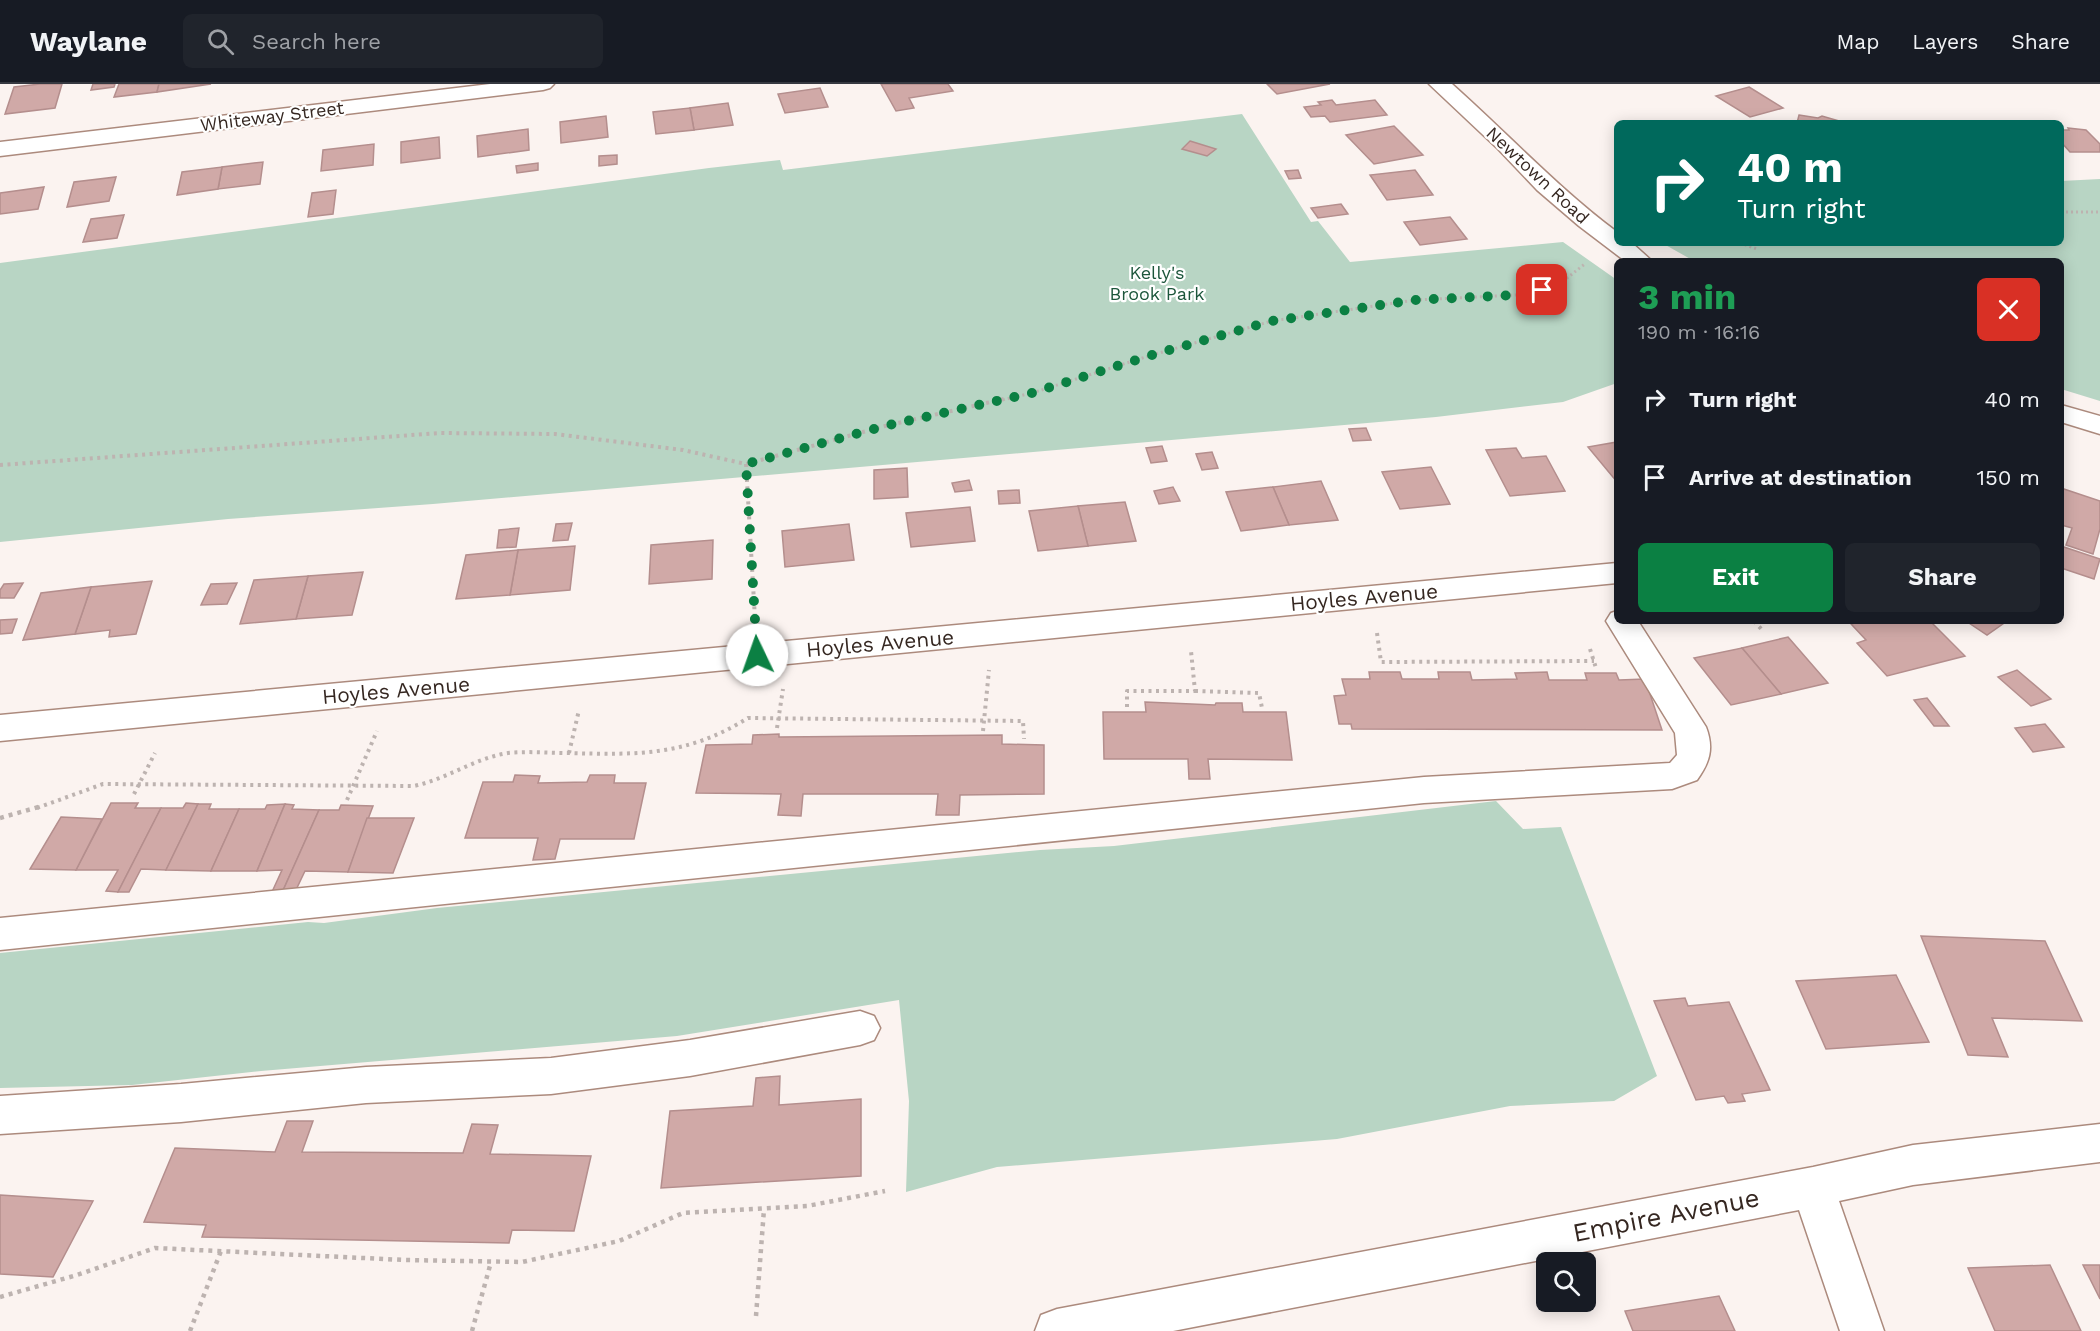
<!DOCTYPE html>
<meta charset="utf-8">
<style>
:root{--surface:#171b24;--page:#20242c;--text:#f1f3f6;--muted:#9ea1a6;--line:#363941;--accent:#0b8043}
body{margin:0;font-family:"Work Sans",sans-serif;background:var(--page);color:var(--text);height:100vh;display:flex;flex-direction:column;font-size:22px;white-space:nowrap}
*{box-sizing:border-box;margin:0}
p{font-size:20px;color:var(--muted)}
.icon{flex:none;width:33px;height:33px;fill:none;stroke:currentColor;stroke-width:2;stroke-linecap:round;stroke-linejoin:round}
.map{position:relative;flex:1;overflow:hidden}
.sheet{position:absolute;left:1614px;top:174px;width:450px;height:366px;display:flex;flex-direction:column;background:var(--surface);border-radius:9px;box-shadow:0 3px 15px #0003}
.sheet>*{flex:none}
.guide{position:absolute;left:1614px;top:36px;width:450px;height:126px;border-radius:9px;box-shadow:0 3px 15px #0003;background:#00695c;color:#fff;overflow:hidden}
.buttons{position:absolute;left:1536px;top:1168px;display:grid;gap:12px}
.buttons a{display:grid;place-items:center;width:60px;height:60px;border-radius:9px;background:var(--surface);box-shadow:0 3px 15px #0003;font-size:30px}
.pin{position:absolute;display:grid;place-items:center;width:51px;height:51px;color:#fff;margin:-26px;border-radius:12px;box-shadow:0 3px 9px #0006}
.me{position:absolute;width:66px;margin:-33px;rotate:357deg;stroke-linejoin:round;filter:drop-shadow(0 0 4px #0008)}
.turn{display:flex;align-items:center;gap:21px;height:126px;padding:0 24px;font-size:27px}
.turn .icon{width:78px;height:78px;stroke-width:2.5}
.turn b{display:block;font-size:42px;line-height:51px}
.round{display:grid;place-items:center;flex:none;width:63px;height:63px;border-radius:9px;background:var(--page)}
.summary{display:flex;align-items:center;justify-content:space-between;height:102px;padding:0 24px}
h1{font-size:36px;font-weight:700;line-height:45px;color:#1e9e55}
.button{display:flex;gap:12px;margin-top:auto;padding:12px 24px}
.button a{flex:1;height:69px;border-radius:9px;background:var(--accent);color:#fff;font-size:24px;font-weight:700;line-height:69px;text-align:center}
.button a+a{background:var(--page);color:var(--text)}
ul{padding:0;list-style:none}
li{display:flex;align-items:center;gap:18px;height:78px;padding:0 24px}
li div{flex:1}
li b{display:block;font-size:22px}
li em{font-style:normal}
header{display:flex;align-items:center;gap:36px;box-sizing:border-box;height:84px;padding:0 30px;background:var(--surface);border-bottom:2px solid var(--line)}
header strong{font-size:28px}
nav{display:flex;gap:33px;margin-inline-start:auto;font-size:21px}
.search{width:420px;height:54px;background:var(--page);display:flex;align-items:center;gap:15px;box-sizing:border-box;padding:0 21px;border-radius:9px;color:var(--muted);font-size:22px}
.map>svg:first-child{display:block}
</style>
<header>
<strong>Waylane</strong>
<div class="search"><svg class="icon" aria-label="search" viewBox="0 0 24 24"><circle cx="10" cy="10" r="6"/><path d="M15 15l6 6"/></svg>Search here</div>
<nav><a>Map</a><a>Layers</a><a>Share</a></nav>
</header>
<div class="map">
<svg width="2100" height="1247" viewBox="0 0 2100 1247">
<rect width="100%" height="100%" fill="#fbf3f0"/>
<g fill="#b8d5c4">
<polygon points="1242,30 1311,138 1318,137 1350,178 1563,158 1617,196 1617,299 1563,318 1436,333 433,420 228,435 0,458 0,179 709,84 780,76 783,86"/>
<polygon points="2100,95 2100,317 2061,305 2061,177 1694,177 1662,159 2061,159 2061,97"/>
<polygon points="1496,717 1523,745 1561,743 1657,992 1614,1017 1510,1022 1337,1055 997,1083 906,1108 909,1017 899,916 677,952 261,987 132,1001 0,1004 0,869 308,838 324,839 437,824 1040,766 1114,762"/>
</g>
<g fill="#d0a9a7" stroke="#b48e8d" stroke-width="1.5">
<polygon points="40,0 62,0 55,24 5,30 14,3"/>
<polygon points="93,0 115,0 114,3 91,6"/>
<polygon points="119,0 159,0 157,8 114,13"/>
<polygon points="159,0 211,0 157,8"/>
<polygon points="881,0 948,0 953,7 909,14 914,24 896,27"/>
<polygon points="1267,0 1330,0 1277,10"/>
<polygon points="1749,3 1783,24 1750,33 1716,12"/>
<polygon points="820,4 828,23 785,29 778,10"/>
<polygon points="1332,16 1336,21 1375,16 1387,31 1330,38 1325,32 1311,33 1304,23 1321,21 1318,18"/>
<polygon points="728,19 733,41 694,46 690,24"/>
<polygon points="690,24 694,46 656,50 653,28"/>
<polygon points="1799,31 1818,34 1822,32 1846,39 1797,39"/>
<polygon points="606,32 608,53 561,59 560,38"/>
<polygon points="1394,42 1423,71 1374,80 1346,51"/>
<polygon points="2068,44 2086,46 2100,60 2100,68 2070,68 2061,58 2061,46 2069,46"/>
<polygon points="528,45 529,66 478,73 477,52"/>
<polygon points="439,53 440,74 401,79 401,58"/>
<polygon points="1190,57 1216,65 1207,72 1182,65"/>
<polygon points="374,60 373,81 321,87 323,66"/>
<polygon points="617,71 617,80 599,82 599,72"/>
<polygon points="263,78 260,100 218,105 222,83"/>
<polygon points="538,79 538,86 517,89 516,82"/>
<polygon points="222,83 218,105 177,111 182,88"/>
<polygon points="1298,86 1301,94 1289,95 1285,87"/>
<polygon points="1415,86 1433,111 1387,116 1370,91"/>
<polygon points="116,93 109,117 67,123 74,98"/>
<polygon points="44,103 38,125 0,130 0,109"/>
<polygon points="336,106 333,130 308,133 312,109"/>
<polygon points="1341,120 1348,130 1318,134 1311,124"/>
<polygon points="124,131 117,154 83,158 91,135"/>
<polygon points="1450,133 1467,155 1420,161 1404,138"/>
<polygon points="1366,344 1371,356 1353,357 1349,345"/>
<polygon points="1617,358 1617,398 1588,363"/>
<polygon points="1162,362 1167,377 1151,379 1146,364"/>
<polygon points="1516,364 1522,374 1546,372 1565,407 1510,412 1486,366"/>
<polygon points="1212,368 1218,384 1202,386 1196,370"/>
<polygon points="1431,383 1450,420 1400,425 1382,388"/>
<polygon points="907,384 908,413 874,415 874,386"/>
<polygon points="969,396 972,406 955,408 952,399"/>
<polygon points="1321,397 1338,436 1289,441 1273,403"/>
<polygon points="1173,403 1180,417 1159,420 1154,407"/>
<polygon points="1273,403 1289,441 1241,447 1226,408"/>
<polygon points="2061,404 2100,417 2100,445 2093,470 2066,461 2072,444 2061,441"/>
<polygon points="1019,406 1020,419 999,420 998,407"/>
<polygon points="1125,418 1136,457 1088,462 1078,422"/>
<polygon points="1078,422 1088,462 1038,467 1029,427"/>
<polygon points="970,423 975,457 911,463 906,429"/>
<polygon points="572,439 568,456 553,457 556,440"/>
<polygon points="849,440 854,476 785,483 782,447"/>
<polygon points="519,444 516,463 497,464 499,446"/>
<polygon points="713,456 712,495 649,500 651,461"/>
<polygon points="575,462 570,506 510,511 518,466"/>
<polygon points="2061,462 2100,475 2094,495 2061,484"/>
<polygon points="518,466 510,511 456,515 466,471"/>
<polygon points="363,488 352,531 296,535 308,492"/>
<polygon points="308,492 296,535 240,540 254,496"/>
<polygon points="152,497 136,550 109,553 110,546 75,550 91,503"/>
<polygon points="23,499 14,514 0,514 0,506 4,500"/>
<polygon points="237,499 227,520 201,521 211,500"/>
<polygon points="91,503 75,550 23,556 41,509"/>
<polygon points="17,535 12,549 0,550 0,536"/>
<polygon points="1863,537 1930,537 1965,572 1887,592 1857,559 1866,556 1851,540"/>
<polygon points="1966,537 2007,537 1987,551"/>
<polygon points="1788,553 1828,599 1781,610 1742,564"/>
<polygon points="1742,564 1781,610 1731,621 1694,574"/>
<polygon points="2017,586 2051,615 2031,622 1998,593"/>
<polygon points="1369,588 1400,588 1402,595 1439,595 1438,588 1470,588 1472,596 1517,595 1515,589 1547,588 1549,596 1587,596 1585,589 1616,589 1619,596 1645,595 1662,646 1352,645 1351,640 1339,640 1334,612 1346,611 1342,595 1370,595"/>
<polygon points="1927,614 1949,642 1934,642 1914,616"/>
<polygon points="1145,618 1215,621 1216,619 1242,619 1243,628 1286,628 1292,676 1208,675 1210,695 1189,695 1188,675 1104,675 1103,628 1146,628"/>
<polygon points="2045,640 2064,663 2033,668 2015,644"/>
<polygon points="779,650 779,653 1002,651 1002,660 1044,661 1044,710 960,711 959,731 936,731 938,710 803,710 801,732 778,731 781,710 696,709 706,661 752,660 753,651"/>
<polygon points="515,691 540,692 538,699 587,698 590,691 615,691 614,699 646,699 634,755 560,755 555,775 533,776 538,754 465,754 483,698 513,698"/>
<polygon points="111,719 138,719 135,724 161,724 118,808 106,807 118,786 76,786"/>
<polygon points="186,719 198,720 166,786 141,785 129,808 118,808 161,724 183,724"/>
<polygon points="198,720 211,720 209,725 239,725 211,787 166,786"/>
<polygon points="285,720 257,787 211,787 239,725 265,725 267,721"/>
<polygon points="285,720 294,721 292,725 319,726 281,811 271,810 282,786 257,787"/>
<polygon points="341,721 373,722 348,788 305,787 294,810 281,811 319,726 339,726"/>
<polygon points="61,733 102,735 76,786 30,785"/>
<polygon points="367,734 414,734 393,789 348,788"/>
<polygon points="1921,852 2045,857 2082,937 1992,934 2008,973 1968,971"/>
<polygon points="1896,891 1929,958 1826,965 1796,897"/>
<polygon points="1685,914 1688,922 1729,918 1770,1006 1742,1010 1745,1017 1728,1019 1724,1012 1696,1016 1654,917"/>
<polygon points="780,992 779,1021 861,1015 861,1092 661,1104 670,1027 753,1022 756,994"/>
<polygon points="287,1037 313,1037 302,1068 463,1069 472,1040 498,1041 490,1070 591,1072 574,1147 512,1146 509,1159 202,1153 206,1141 144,1138 175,1064 275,1068"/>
<polygon points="0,1111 93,1117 53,1193 0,1190"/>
<polygon points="2050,1181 2081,1247 1995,1247 1968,1184"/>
<polygon points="2083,1181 2100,1181 2100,1215"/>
<polygon points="1719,1212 1735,1247 1633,1247 1625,1227"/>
</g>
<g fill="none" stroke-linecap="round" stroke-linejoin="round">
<g stroke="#ac8a7d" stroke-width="3">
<g id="minor">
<polygon points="490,0 554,0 550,4 543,6 0,72 0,58"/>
<path d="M1429,0H1452C1507,49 1558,104 1617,148V159H1632L1652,177H1625L1579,142L1537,106L1498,65Z"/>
<polygon points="2061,321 2100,332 2100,350 2061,338"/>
<polygon points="1617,479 1617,499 0,657 0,631"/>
<path d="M1617,527V537H1638L1706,643C1714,664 1710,678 1697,696L1672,705L1424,719L0,866V834L1424,693L1670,679L1677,671L1675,649L1606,537L1611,529Z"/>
<polygon points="860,927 874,932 880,944 874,956 860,961 690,992 551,1010 366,1019 181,1038 0,1050 0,1012 181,1000 366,983 551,974 690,956"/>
<polygon points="2100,1040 2100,1078 1913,1101 1839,1117 1884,1247 1840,1247 1799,1126 1173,1247 1035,1247 1041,1231 1057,1225 1813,1083 1913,1061"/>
</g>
</g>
<g stroke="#bdb3b0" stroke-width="3" stroke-dasharray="2 3" stroke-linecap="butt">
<polyline points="2061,128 2100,128"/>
<polyline points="1740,159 1757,165"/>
<polyline points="998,317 1032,309 1152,271 1272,237 1415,216 1516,211 1542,206 1562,198 1586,179"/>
</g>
<g stroke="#bdb3b0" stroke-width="4" stroke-dasharray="3 4.5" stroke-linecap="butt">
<polyline points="746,380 755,535"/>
<polyline points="0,381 440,349 555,350 683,366 746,380 885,342 1004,315"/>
<polyline points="1754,537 1764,548"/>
<polyline points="1377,549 1381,578 1594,577"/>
<polyline points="1590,565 1596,584"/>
<polyline points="1195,607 1259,609 1262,624"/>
<polyline points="1127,623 1127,607 1195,607 1191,567"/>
<polyline points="777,644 783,605"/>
<polyline points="983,647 989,586"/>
<polyline points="569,669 579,626"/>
<polyline points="134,710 155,669"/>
<polyline points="347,716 377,647"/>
<path d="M37,724L103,700L414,702C447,695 475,674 508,669C528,667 548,669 568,669C638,671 687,672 748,634L1023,637L1024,655"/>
</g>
<g stroke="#bdb3b0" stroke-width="4.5" stroke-dasharray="4 5" stroke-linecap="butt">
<polyline points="0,734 42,722"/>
<polyline points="0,1213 77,1191 155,1164 405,1176 522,1178 619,1157 683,1129 807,1122 885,1107"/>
<polyline points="756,1232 764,1125"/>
<polyline points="190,1247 221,1167"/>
<polyline points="472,1247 491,1178"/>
</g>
<use href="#minor" fill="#fff" fill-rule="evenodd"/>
</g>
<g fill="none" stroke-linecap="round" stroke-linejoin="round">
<polyline stroke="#0b8043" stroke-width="10" stroke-dasharray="0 18" points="757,571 746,380 885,342 1032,309 1152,271 1272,237 1415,216 1516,211 1542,206"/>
</g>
<g text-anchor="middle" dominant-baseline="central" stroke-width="4.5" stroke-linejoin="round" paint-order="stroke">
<g font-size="18" fill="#352721" stroke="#fff">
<text transform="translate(272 32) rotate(-7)">Whiteway Street</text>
<text transform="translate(1538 91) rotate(43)">Newtown Road</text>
</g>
<g font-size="18" fill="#1c563b" stroke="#fff">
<text x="1157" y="188">Kelly's<tspan x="1157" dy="21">Brook Park</tspan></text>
</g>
<g font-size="21" fill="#352721" stroke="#fff">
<text transform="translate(1364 513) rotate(-5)">Hoyles Avenue</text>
<text transform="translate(880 559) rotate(-5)">Hoyles Avenue</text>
<text transform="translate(396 606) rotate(-5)">Hoyles Avenue</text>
</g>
<g font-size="26" fill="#352721" stroke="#fff">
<text transform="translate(1666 1131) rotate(-11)">Empire Avenue</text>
</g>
</g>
</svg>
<div class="buttons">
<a><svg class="icon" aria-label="search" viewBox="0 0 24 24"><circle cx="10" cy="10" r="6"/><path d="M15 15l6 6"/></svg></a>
</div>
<div class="pin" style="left:1542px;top:206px;background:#d93025"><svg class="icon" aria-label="arrive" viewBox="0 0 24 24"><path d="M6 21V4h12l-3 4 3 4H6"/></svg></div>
<svg class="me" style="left:757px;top:571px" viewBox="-20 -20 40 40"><circle r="19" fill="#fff"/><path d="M0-13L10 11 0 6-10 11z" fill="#0b8043"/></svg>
<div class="guide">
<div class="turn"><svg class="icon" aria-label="right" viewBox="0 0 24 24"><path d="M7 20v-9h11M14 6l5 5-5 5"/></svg><div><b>40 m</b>Turn right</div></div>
</div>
<section class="sheet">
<div class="summary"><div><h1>3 min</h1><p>190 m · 16:16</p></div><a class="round" style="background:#d93025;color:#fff"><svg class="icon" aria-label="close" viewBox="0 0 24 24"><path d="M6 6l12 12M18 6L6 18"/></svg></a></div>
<ul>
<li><svg class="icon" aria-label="right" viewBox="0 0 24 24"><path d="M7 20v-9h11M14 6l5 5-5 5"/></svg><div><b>Turn right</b></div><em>40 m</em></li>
<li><svg class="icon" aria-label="arrive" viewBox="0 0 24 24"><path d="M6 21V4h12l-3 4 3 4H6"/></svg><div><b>Arrive at destination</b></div><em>150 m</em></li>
</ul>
<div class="button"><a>Exit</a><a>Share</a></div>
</section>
</div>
